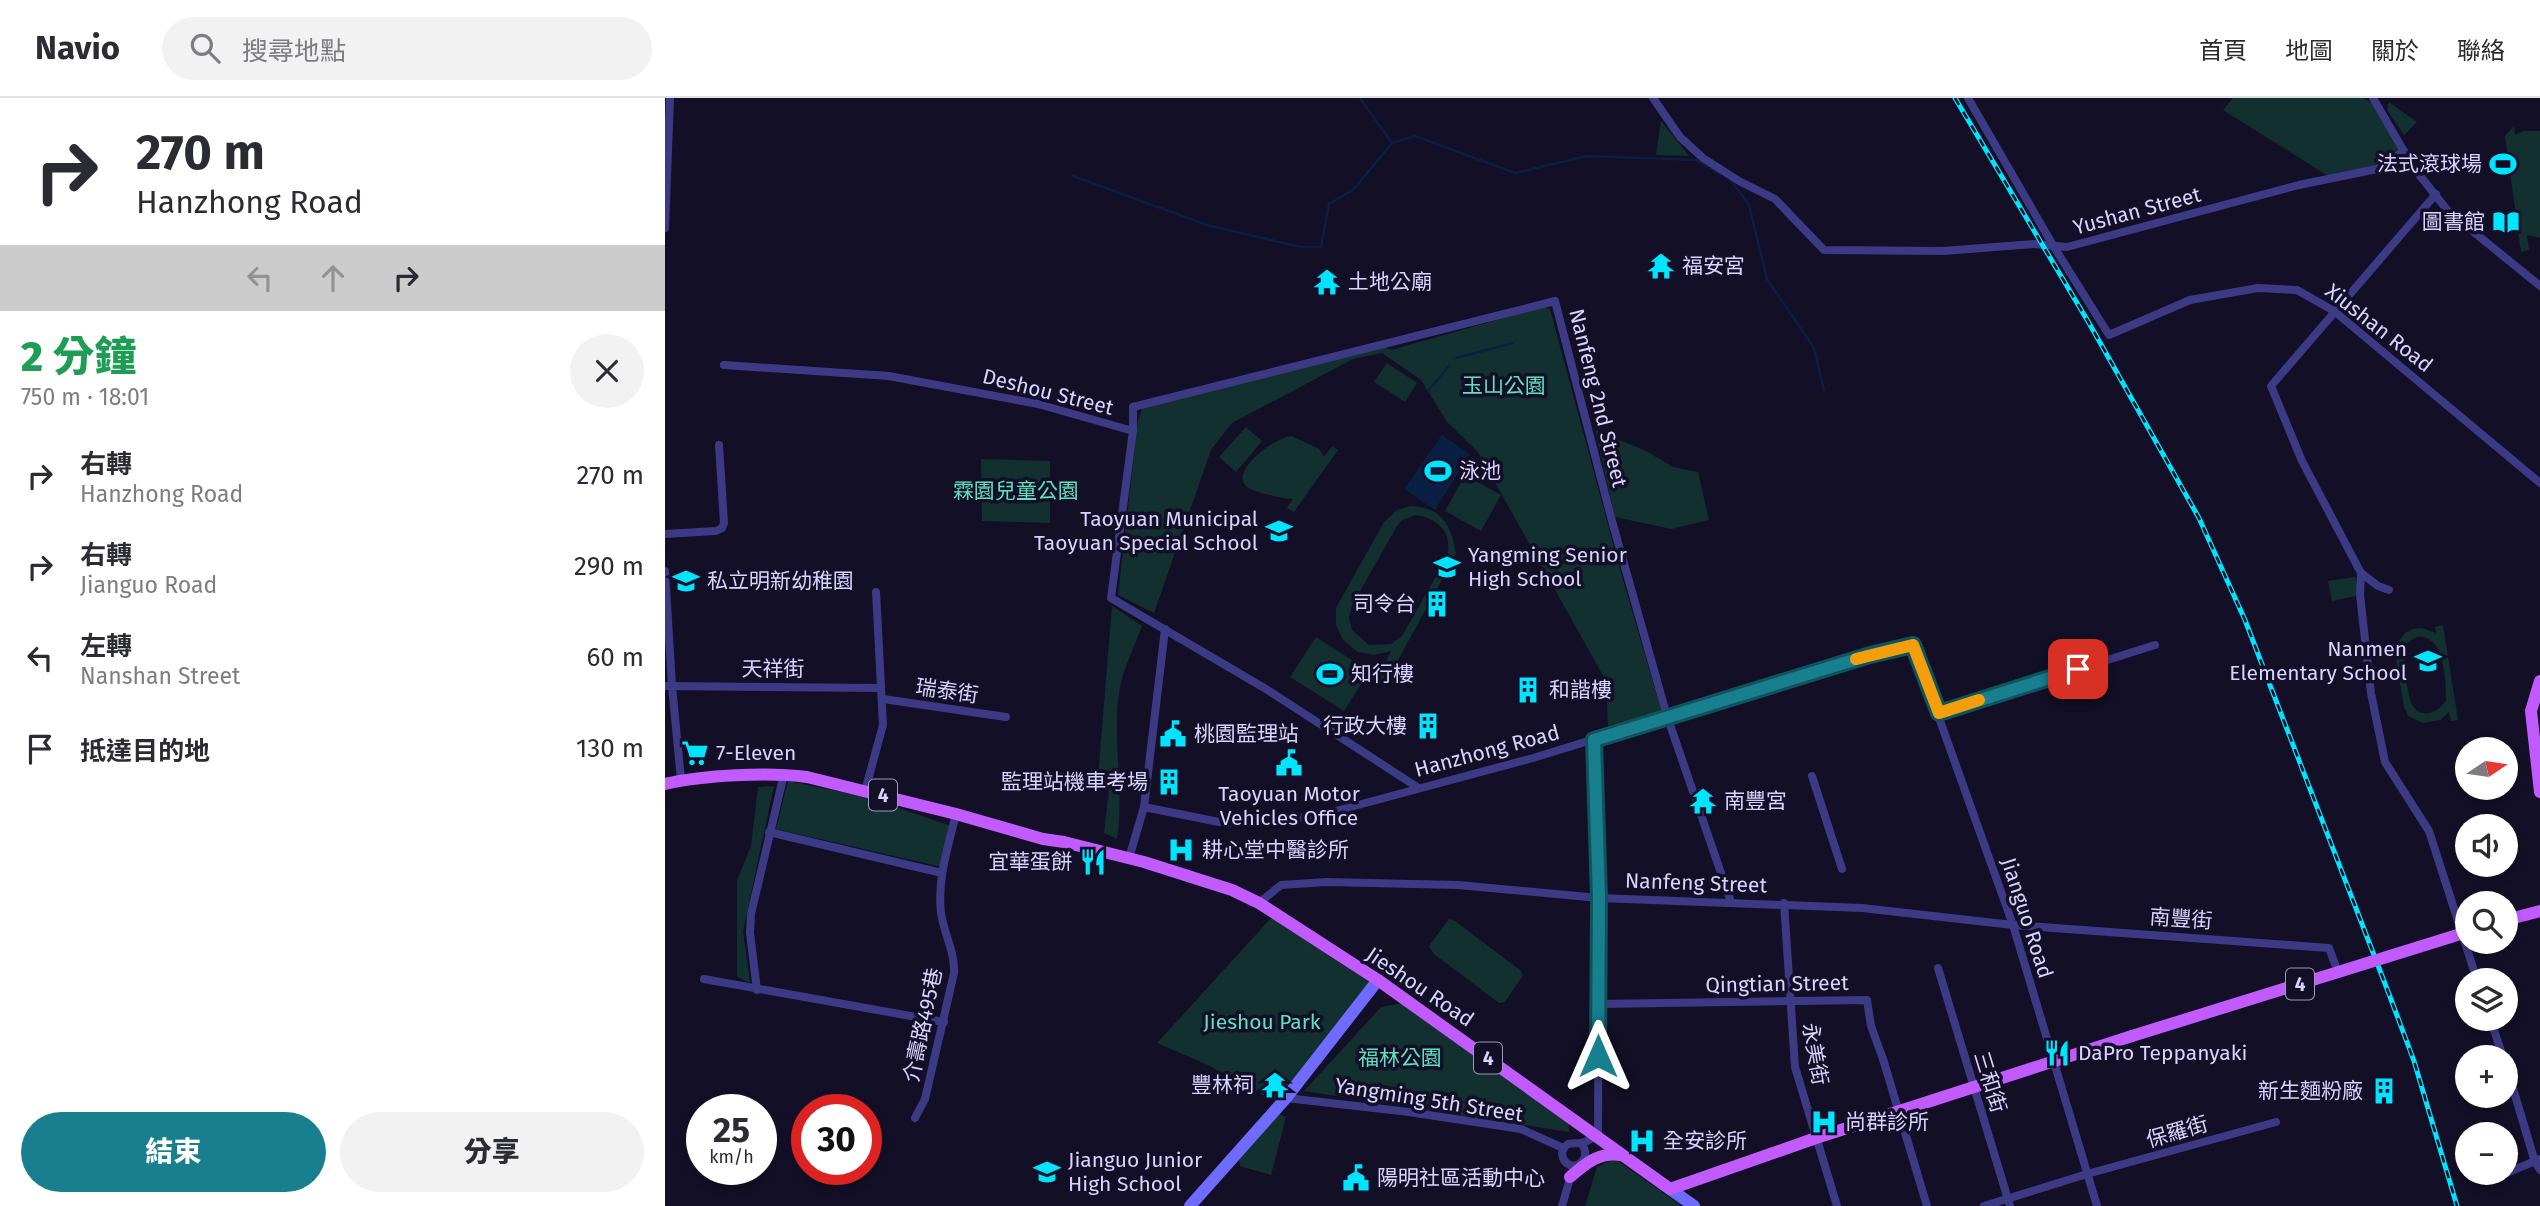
<!DOCTYPE html>
<html lang="zh-TW">
<meta charset="utf-8">
<style>
:root{--surface:#fff;--page:#f2f2f3;--text:#2b2b33;--muted:#7c7c81;--line:#e1e1e2;--accent:#187f8f}
body{margin:0;font-family:"Fira Sans","Noto Sans TC",sans-serif;background:var(--page);color:var(--text);height:100vh;display:flex;flex-direction:column;font-size:26px;white-space:nowrap}
*{box-sizing:border-box;margin:0}
p{font-size:23px;color:var(--muted)}
.icon{flex:none;width:38px;height:38px;fill:none;stroke:currentColor;stroke-width:2;stroke-linecap:round;stroke-linejoin:round}
.map{position:relative;flex:1;overflow:hidden}
.side{display:flex;flex-direction:column;background:var(--surface);width:665px}
.side>*{flex:none}
.hud{background:#fff;color:var(--text);overflow:hidden}
.needle{width:46px;rotate:77deg}
.tools{position:absolute;left:1790px;top:639px;display:grid;gap:14px}
.tools a{display:grid;place-items:center;width:63px;height:63px;border-radius:50%;background:var(--surface);box-shadow:0 4px 10px #0003;font-size:35px}
.speed{position:absolute;left:21px;top:996px;display:flex;gap:14px;font-size:35px;font-weight:700;text-align:center}
.speed>*{display:grid;place-content:center;width:91px;height:91px;border-radius:50%;background:var(--surface);box-shadow:0 4px 10px #0003;line-height:1}
.speed small{font-size:18px;font-weight:400}
.speed .limit{border:10px solid #d22;background:#fff;color:#111}
.pin{position:absolute;display:grid;place-items:center;width:60px;height:60px;color:#fff;margin:-30px;border-radius:14px;box-shadow:0 4px 10px #0006}
.me{position:absolute;width:77px;margin:-38px;rotate:0deg;stroke-linejoin:round;filter:drop-shadow(0 0 5px #0008)}
.turn{display:flex;align-items:center;gap:24px;height:147px;padding:0 21px;font-size:32px}
.turn .icon{width:91px;height:91px;stroke-width:2.5}
.turn b{display:block;font-size:49px;line-height:60px}
.lanes{display:flex;align-items:center;height:66px;padding:0 21px;background:#0003;justify-content:center;gap:35px;direction:ltr}
.lanes .off{opacity:.35}
.round{display:grid;place-items:center;flex:none;width:74px;height:74px;border-radius:37px;background:var(--page)}
.head{display:flex;align-items:center;justify-content:space-between;height:119px;padding:0 21px}
h1{font-size:42px;font-weight:800;line-height:52px;color:#1e9e55}
.action{display:flex;gap:14px;margin-top:auto;padding:14px 21px}
.action a{flex:1;height:80px;border-radius:42px;background:var(--accent);color:#fff;font-size:28px;font-weight:800;line-height:80px;text-align:center}
.action a+a{background:var(--page);color:var(--text)}
ul{padding:0;list-style:none}
li{display:flex;align-items:center;gap:21px;height:91px;padding:0 21px}
li div{flex:1}
li b{display:block;font-size:26px}
li em{font-style:normal}
header{display:flex;align-items:center;gap:42px;box-sizing:border-box;height:98px;padding:0 35px;background:var(--surface);border-bottom:2px solid var(--line)}
header strong{font-size:33px}
nav{display:flex;gap:38px;margin-inline-start:auto;font-size:24px}
.search{width:490px;height:63px;background:var(--page);display:flex;align-items:center;gap:18px;box-sizing:border-box;padding:0 24px;border-radius:38px;color:var(--muted);font-size:26px}
main{display:flex;flex:1;min-height:0}
.map>svg:first-child{display:block}
</style>
<header>
<strong>Navio</strong>
<div class="search"><svg class="icon" aria-label="search" viewBox="0 0 24 24"><circle cx="10" cy="10" r="6"/><path d="M15 15l6 6"/></svg>搜尋地點</div>
<nav><a>首頁</a><a>地圖</a><a>關於</a><a>聯絡</a></nav>
</header>
<main>
<section class="side">
<div class="hud">
<div class="turn"><svg class="icon" aria-label="right" viewBox="0 0 24 24"><path d="M7 20v-9h11M14 6l5 5-5 5"/></svg><div><b>270 m</b>Hanzhong Road</div></div>
<div class="lanes"><svg class="icon off" aria-label="left" viewBox="0 0 24 24"><path d="M17 20v-9H6M10 6l-5 5 5 5"/></svg><svg class="icon off" aria-label="ahead" viewBox="0 0 24 24"><path d="M12 20V5M6 11l6-6 6 6"/></svg><svg class="icon" aria-label="right" viewBox="0 0 24 24"><path d="M7 20v-9h11M14 6l5 5-5 5"/></svg></div>
</div>
<div class="head"><div><h1>2 分鐘</h1><p>750 m · 18:01</p></div><a class="round"><svg class="icon" aria-label="close" viewBox="0 0 24 24"><path d="M6 6l12 12M18 6L6 18"/></svg></a></div>
<ul>
<li><svg class="icon" aria-label="right" viewBox="0 0 24 24"><path d="M7 20v-9h11M14 6l5 5-5 5"/></svg><div><b>右轉</b><p>Hanzhong Road</p></div><em>270 m</em></li>
<li><svg class="icon" aria-label="right" viewBox="0 0 24 24"><path d="M7 20v-9h11M14 6l5 5-5 5"/></svg><div><b>右轉</b><p>Jianguo Road</p></div><em>290 m</em></li>
<li><svg class="icon" aria-label="left" viewBox="0 0 24 24"><path d="M17 20v-9H6M10 6l-5 5 5 5"/></svg><div><b>左轉</b><p>Nanshan Street</p></div><em>60 m</em></li>
<li><svg class="icon" aria-label="arrive" viewBox="0 0 24 24"><path d="M6 21V4h12l-3 4 3 4H6"/></svg><div><b>抵達目的地</b></div><em>130 m</em></li>
</ul>
<div class="action"><a>結束</a><a>分享</a></div>
</section>
<div class="map">
<svg width="1875" height="1108" viewBox="0 0 1875 1108">
<rect width="100%" height="100%" fill="#130f26"/>
<g fill="#12302f" fill-rule="evenodd">
<polygon points="1568,0 1698,0 1707,5 1734,52 1708,68 1663,78 1558,12"/>
<polygon points="1724,4 1752,24 1739,37 1722,12"/>
<polygon points="996,23 1024,58 991,57"/>
<polygon points="1849,28 1850,37 1859,33 1875,33 1875,140 1862,137 1864,152 1856,154 1840,38"/>
<polygon points="878,209 885,211 956,475 997,615 985,616 943,628 941,583 813,354 782,324 756,282 717,255 688,261 567,325 546,352 489,515 453,497 473,323 477,311 718,249 726,252"/>
<polygon points="722,265 752,285 740,304 709,284"/>
<polygon points="581,329 597,343 571,374 554,359"/>
<polygon points="930,332 981,353 1008,369 1033,374 1044,422 1006,431 950,419"/>
<path d="M627,338L654,351L659,359L667,348L673,352L629,414L622,410L628,401C617,400 587,395 580,387C567,371 612,338 627,338Z"/>
<polygon points="316,361 385,363 385,425 317,423"/>
<polygon points="800,377 836,397 816,433 780,413"/>
<path d="M746,408C777,409 787,428 791,456L721,584L713,579L726,553L709,557L693,554L678,542L671,527V510L719,424L732,412ZM751,417C774,421 788,435 782,459L737,538L726,546L704,547L687,532L684,520L687,507L732,428L737,422Z"/>
<polygon points="1690,479 1694,490 1691,498 1667,503 1663,483"/>
<path d="M447,508L477,528C470,547 459,569 455,589C446,639 460,691 452,741L439,735L444,692L433,679Z"/>
<path d="M1778,527L1793,622L1786,623L1784,614L1775,622L1758,625L1743,618L1739,609L1730,556L1731,547L1740,535L1748,531L1757,530L1771,535L1770,529ZM1752,539C1780,536 1781,582 1781,602C1774,615 1755,623 1746,605C1743,597 1737,558 1740,550C1742,544 1746,542 1752,539Z"/>
<polygon points="651,539 704,573 679,613 625,579"/>
<polygon points="123,683 205,700 286,728 277,769 111,731"/>
<polygon points="109,688 78,833 85,885 72,879 72,782 86,748 93,689"/>
<polygon points="608,818 713,886 609,1003 543,967 492,945"/>
<polygon points="784,821 790,823 855,872 858,877 840,904 834,905 769,856 764,848"/>
<polygon points="738,905 904,1019 904,1034 639,993 716,909"/>
<polygon points="614,1016 621,1019 606,1077 575,1068 574,1061"/>
<polygon points="950,1061 1017,1108 920,1108 932,1069"/>
</g>
<polygon fill="#0a1f44" points="777,337 805,356 770,412 739,391"/>
<g fill="none" stroke-linecap="round" stroke-linejoin="round">
<g stroke="#0a1f44" stroke-width="2.5">
<polyline points="727,45 750,38 850,75 922,58 1031,62 1056,76"/>
<polyline points="408,78 542,127 635,149 656,149 664,106 688,92 727,45 695,0"/>
<polyline points="1065,81 1084,107 1102,181 1149,250 1159,292"/>
<polyline points="791,260 848,245"/>
<polyline points="764,292 784,268"/>
</g>
<g stroke="#3d3a85" stroke-width="8">
<polyline points="988,0 1015,39 1038,60 1074,83 1110,101 1159,152 1278,153 1369,146 1402,149 1634,87 1712,71 1739,53"/>
<polyline points="1303,0 1389,149 1444,237 1525,202 1593,190 1632,192 1669,213 1875,385"/>
<polyline points="1708,0 1748,69 1783,113 1875,188"/>
<polyline points="0,130 5,0"/>
<polyline points="59,267 224,278 373,306 468,333"/>
<polyline points="0,436 51,433 57,430 59,425 54,347"/>
<polyline points="0,473 7,588 16,682"/>
<polyline points="1696,475 1695,497 1706,595 1720,664 1764,733 1812,882"/>
<polyline points="1724,492 1713,488 1696,475 1637,363 1606,288 1771,96"/>
<polyline points="0,588 215,590"/>
<polyline points="218,601 341,619"/>
<polyline points="1274,615 1490,547"/>
<polyline points="1147,678 1177,771"/>
<polyline points="752,689 601,591 446,500 468,333 468,309 890,203 947,423 1002,618 1066,804"/>
<polyline points="200,693 218,627 211,494"/>
<polyline points="479,709 554,724 581,725 652,718 868,660 1204,557 1248,547 1348,827 1432,1108"/>
<polyline points="104,734 277,775"/>
<polyline points="464,760 479,709 500,531"/>
<polyline points="594,805 616,787 661,784 793,787 934,800 1197,810 1348,827 1664,850 1670,866"/>
<polyline points="1119,805 1130,969 1172,1108"/>
<polyline points="1273,870 1345,1108"/>
<polyline points="39,881 279,924"/>
<polyline points="92,892 85,835 86,816 119,676"/>
<polyline points="933,906 1202,902 1206,928 1218,961 1262,1108"/>
<polyline points="1825,920 1838,959"/>
<polyline points="1841,967 1870,1064 1875,1072"/>
<polyline points="621,1000 744,1014 856,1031 898,1050"/>
<path d="M250,1020L260,1001L289,875C290,854 279,836 276,815C272,782 283,749 291,716"/>
<path d="M916,1045C922,1053 922,1061 913,1067C904,1069 898,1065 897,1055C901,1043 905,1046 916,1045C921,1044 928,1040 933,1037L934,800L928,642"/>
<polyline points="1825,1082 1875,1061"/>
<polyline points="897,1108 906,1077"/>
<polyline points="1319,1108 1422,1076 1611,1024"/>
</g>
<g stroke="#6f6bff" stroke-width="12">
<polyline points="1005,1091 1029,1108"/>
<polyline points="525,1108 621,1000 713,882"/>
</g>
<g stroke="#c25bff" stroke-width="12">
<polyline points="1875,583 1866,613 1875,694"/>
<path d="M0,686C38,677 103,674 142,679L291,716L378,741L399,744L479,764L567,792L594,805L713,882L1005,1091L1151,1040L1467,938"/>
<polyline points="1841,822 1875,813"/>
<path d="M905,1079C921,1065 934,1054 956,1057"/>
</g>
<g stroke="#00e5ff" stroke-width="5">
<polyline id="rail" points="1290,0 1424,225 1534,420 1580,522 1724,896 1749,963 1792,1108"/>
</g>
<use href="#rail" stroke="#130f26" stroke-width="2.5" stroke-dasharray="8" stroke-linecap="butt"/>
<polyline stroke="#c25bff" stroke-width="12" points="1467,938 1802,834"/>
</g>
<g fill="none" stroke-linecap="round" stroke-linejoin="round">
<g stroke="#10535d" stroke-width="18">
<polyline id="route" points="933,958 934,800 929,642 1205,557 1248,547 1274,615 1413,571"/>
</g>
<use href="#route" stroke="#187f8f" stroke-width="12"/>
<polyline stroke="#f59e0b" stroke-width="12" points="1191,561 1248,547 1274,615 1314,602"/>
</g>
<defs>
<g id="stadium-bare" transform="scale(2.1)"><path d="M0-5a6.5 5 0 1 0 0 10a6.5 5 0 1 0 0-10ZM-3.5-1.8h7v3.6h-7Z" fill="#00e5ff" stroke="#130f26" stroke-width="2.5" paint-order="stroke"/></g>
<g id="library-bare" transform="scale(2.1)"><path d="M-6-4Q-3-5.5-.7-3.5V5Q-3 3-6 4ZM6-4Q3-5.5 .7-3.5V5Q3 3 6 4Z" fill="#00e5ff" stroke="#130f26" stroke-width="2.5" paint-order="stroke"/></g>
<g id="temple-bare" transform="scale(2.1)"><path d="M0-6L5-2H3V0L6.5 2.5H4V6H1.5V3h-3V6H-4V2.5H-6.5L-3 0V-2H-5Z" fill="#00e5ff" stroke="#130f26" stroke-width="2.5" paint-order="stroke"/></g>
<g id="school-bare" transform="scale(2.1)"><path d="M0-5L7-2L0 1L-7-2ZM-4 1L0 2.5L4 1V4Q0 6-4 4Z" fill="#00e5ff" stroke="#130f26" stroke-width="2.5" paint-order="stroke"/></g>
<g id="building-bare" transform="scale(2.1)"><path d="M-4-6H4V6H1V3H-1V6H-4ZM-2.5-4.3h1.7v1.8h-1.7ZM.8-4.3h1.7v1.8H.8ZM-2.5-1h1.7V.8h-1.7ZM.8-1h1.7V.8H.8Z" fill="#00e5ff" stroke="#130f26" stroke-width="2.5" paint-order="stroke"/></g>
<g id="civic-bare" transform="scale(2.1)"><path d="M-.6-6.5H3V-4.5H.6V-3L4-1V1h2V6H-6V1h2V-1L-.6-3ZM-1.2 2.5V6h2.4V2.5Z" fill="#00e5ff" stroke="#130f26" stroke-width="2.5" paint-order="stroke"/></g>
<g id="supermarket-bare" transform="scale(2.1)"><path d="M-6-5.5h2.5l.6 2H6L4.5 2H-2.5L-4.4-4H-6ZM-1.5 3.2a1.3 1.3 0 1 0 .1 0ZM3 3.2a1.3 1.3 0 1 0 .1 0Z" fill="#00e5ff" stroke="#130f26" stroke-width="2.5" paint-order="stroke"/></g>
<g id="hospital-bare" transform="scale(2.1)"><path d="M-5-5h3v3.5h4V-5h3V5h-3V1.5h-4V5h-3Z" fill="#00e5ff" stroke="#130f26" stroke-width="2.5" paint-order="stroke"/></g>
<g id="restaurant-bare" transform="scale(2.1)"><path d="M-5-6h1v4h1v-4h1v4h1v-4h1v5L-1.5 .5V6h-2V.5L-5-1ZM5-6V6H3V1.5H1.5Q1.5-4 5-6Z" fill="#00e5ff" stroke="#130f26" stroke-width="2.5" paint-order="stroke"/></g>
</defs>
<g fill-rule="evenodd">
<use href="#stadium-bare" x="1838" y="66"/>
<use href="#library-bare" x="1841" y="124"/>
<use href="#temple-bare" x="996" y="168"/>
<use href="#temple-bare" x="662" y="184"/>
<use href="#stadium-bare" x="773" y="373"/>
<use href="#school-bare" x="614" y="433"/>
<use href="#school-bare" x="782" y="469"/>
<use href="#school-bare" x="21" y="483"/>
<use href="#building-bare" x="772" y="506"/>
<use href="#school-bare" x="1763" y="563"/>
<use href="#stadium-bare" x="665" y="576"/>
<use href="#building-bare" x="863" y="592"/>
<use href="#building-bare" x="763" y="628"/>
<use href="#civic-bare" x="508" y="636"/>
<use href="#supermarket-bare" x="30" y="655"/>
<use href="#civic-bare" x="624" y="665"/>
<use href="#building-bare" x="504" y="684"/>
<use href="#temple-bare" x="1038" y="703"/>
<use href="#hospital-bare" x="516" y="752"/>
<use href="#restaurant-bare" x="428" y="764"/>
<use href="#restaurant-bare" x="1392" y="955"/>
<use href="#temple-bare" x="610" y="987"/>
<use href="#building-bare" x="1719" y="993"/>
<use href="#hospital-bare" x="1159" y="1024"/>
<use href="#hospital-bare" x="977" y="1043"/>
<use href="#school-bare" x="382" y="1074"/>
<use href="#civic-bare" x="691" y="1080"/>
</g>
<g text-anchor="middle" dominant-baseline="central" stroke-width="7" stroke-linejoin="round" paint-order="stroke">
<g fill="#130f26" stroke="#9e99be" stroke-width="2">
<rect x="204" y="681.5" width="28" height="31" rx="5"/>
<rect x="1621" y="870.5" width="28" height="31" rx="5"/>
<rect x="809" y="944.5" width="28" height="31" rx="5"/>
</g>
<g font-size="19" font-weight="bold" fill="#d9d4ff">
<text x="218" y="697">4</text>
<text x="1635" y="886">4</text>
<text x="823" y="960">4</text>
</g>
<g font-size="21" fill="#d9d4ff" stroke="#130f26" text-anchor="start">
<text x="1817" y="66" text-anchor="end">法式滾球場</text>
<text x="1820" y="124" text-anchor="end">圖書館</text>
<text x="1017" y="168">福安宮</text>
<text x="683" y="184">土地公廟</text>
<text x="794" y="373">泳池</text>
<text x="593" y="421" text-anchor="end">Taoyuan Municipal<tspan x="593" dy="24">Taoyuan Special School</tspan></text>
<text x="803" y="457">Yangming Senior<tspan x="803" dy="24">High School</tspan></text>
<text x="42" y="483">私立明新幼稚園</text>
<text x="751" y="506" text-anchor="end">司令台</text>
<text x="1742" y="551" text-anchor="end">Nanmen<tspan x="1742" dy="24">Elementary School</tspan></text>
<text x="686" y="576">知行樓</text>
<text x="884" y="592">和諧樓</text>
<text x="742" y="628" text-anchor="end">行政大樓</text>
<text x="529" y="636">桃園監理站</text>
<text x="51" y="655">7-Eleven</text>
<text x="483" y="684" text-anchor="end">監理站機車考場</text>
<text x="624" y="696" text-anchor="middle">Taoyuan Motor<tspan x="624" dy="24">Vehicles Office</tspan></text>
<text x="1059" y="703">南豐宮</text>
<text x="537" y="752">耕心堂中醫診所</text>
<text x="407" y="764" text-anchor="end">宜華蛋餅</text>
<text x="1413" y="955">DaPro Teppanyaki</text>
<text x="589" y="987" text-anchor="end">豐林祠</text>
<text x="1698" y="993" text-anchor="end">新生麵粉廠</text>
<text x="1180" y="1024">尚群診所</text>
<text x="998" y="1043">全安診所</text>
<text x="403" y="1062">Jianguo Junior<tspan x="403" dy="24">High School</tspan></text>
<text x="712" y="1080">陽明社區活動中心</text>
</g>
<g font-size="21" fill="#d9d4ff" stroke="#130f26">
<text transform="translate(1472 113) rotate(-15)">Yushan Street</text>
<text transform="translate(1714 230) rotate(38)">Xiushan Road</text>
<text transform="translate(383 294) rotate(14)">Deshou Street</text>
<text transform="translate(933 300) rotate(76)">Nanfeng 2nd Street</text>
<text x="108" y="571">天祥街</text>
<text transform="translate(282 593) rotate(8)">瑞泰街</text>
<text transform="translate(822 653) rotate(-15)">Hanzhong Road</text>
<text transform="translate(1031 785) rotate(2)">Nanfeng Street</text>
<text transform="translate(1362 820) rotate(72)">Jianguo Road</text>
<text transform="translate(1516 821) rotate(4)">南豐街</text>
<text transform="translate(1112 886) rotate(-1)">Qingtian Street</text>
<text transform="translate(755 889) rotate(34)">Jieshou Road</text>
<text transform="translate(258 927) rotate(-78)">介壽路495巷</text>
<text transform="translate(1150 956) rotate(80)">永美街</text>
<text transform="translate(1325 984) rotate(73)">三和街</text>
<text transform="translate(764 1002) rotate(9)">Yangming 5th Street</text>
<text transform="translate(1512 1034) rotate(-16)">保羅街</text>
</g>
<g font-size="21" fill="#5fe0c0" stroke="#130f26">
<text x="839" y="288">玉山公園</text>
<text x="351" y="393">霖園兒童公園</text>
<text x="597" y="924">Jieshou Park</text>
<text x="735" y="960">福林公園</text>
</g>
</g>
</svg>
<div class="tools">
<a><svg class="needle" viewBox="-14 -14 28 28"><path d="M0-13l5 13h-10z" fill="#e53935"/><path d="M0 13l5-13h-10z" fill="#7c7c81"/></svg></a>
<a><svg class="icon" aria-label="sound" viewBox="0 0 24 24"><path d="M4 9h4l5-4v14l-5-4H4zM17 9q2 3 0 6"/></svg></a>
<a><svg class="icon" aria-label="search" viewBox="0 0 24 24"><circle cx="10" cy="10" r="6"/><path d="M15 15l6 6"/></svg></a>
<a><svg class="icon" aria-label="layers" viewBox="0 0 24 24"><path d="M12 4l9 5-9 5-9-5zM3 14l9 5 9-5"/></svg></a>
<a>+</a>
<a>−</a>
</div>
<div class="speed"><div>25<small>km/h</small></div><div class="limit">30</div></div>
<div class="pin" style="left:1413px;top:571px;background:#d93025"><svg class="icon" aria-label="arrive" viewBox="0 0 24 24"><path d="M6 21V4h12l-3 4 3 4H6"/></svg></div>
<svg class="me" style="left:933px;top:958px" viewBox="-20 -20 40 40"><path d="M0-17L14 15 0 8-14 15z" fill="#187f8f" stroke="#fff" stroke-width="4"/></svg>
</div>
</main>
